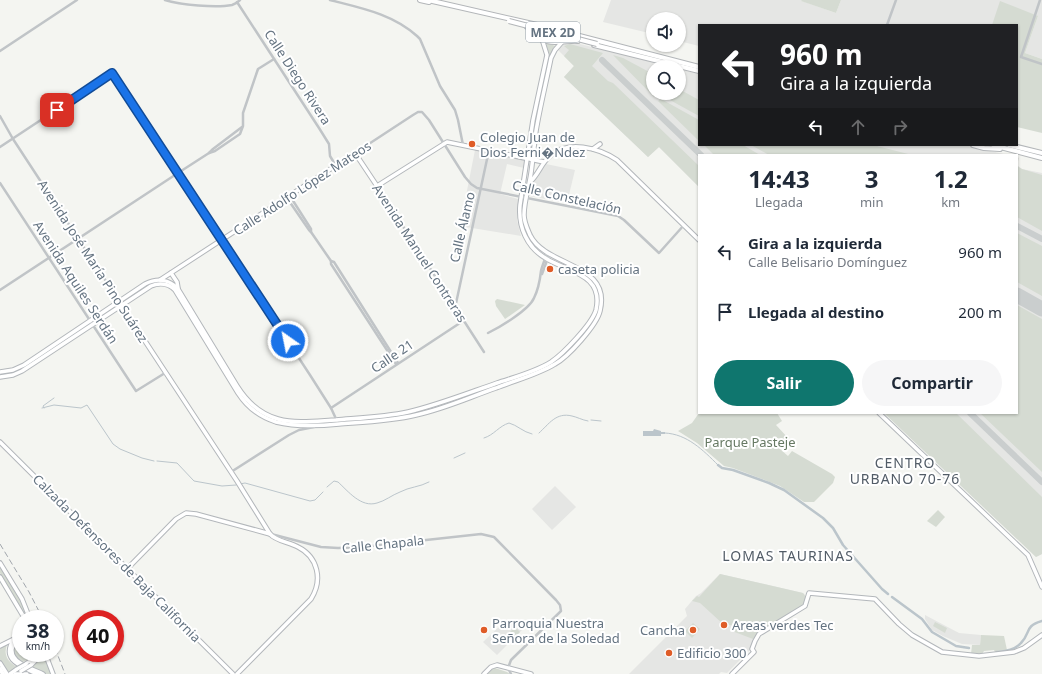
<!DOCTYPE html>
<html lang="es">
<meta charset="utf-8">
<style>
:root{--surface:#fff;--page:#f6f6f7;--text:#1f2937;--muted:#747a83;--accent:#0f766e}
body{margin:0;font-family:"Noto Sans",sans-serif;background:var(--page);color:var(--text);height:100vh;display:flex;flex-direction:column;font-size:15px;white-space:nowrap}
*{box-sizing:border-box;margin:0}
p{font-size:13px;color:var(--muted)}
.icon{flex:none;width:22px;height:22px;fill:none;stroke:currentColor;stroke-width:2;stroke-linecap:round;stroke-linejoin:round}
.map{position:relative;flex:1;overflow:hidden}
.side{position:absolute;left:698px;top:154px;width:320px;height:260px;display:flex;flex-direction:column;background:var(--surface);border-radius:0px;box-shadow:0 1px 3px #0004}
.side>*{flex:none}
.hud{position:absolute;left:698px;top:24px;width:320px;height:122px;border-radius:0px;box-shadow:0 1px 3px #0004;background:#202124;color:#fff;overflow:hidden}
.buttons{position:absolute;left:646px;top:12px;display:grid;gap:8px}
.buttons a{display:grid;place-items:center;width:40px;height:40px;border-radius:50%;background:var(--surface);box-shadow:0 1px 3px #0004;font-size:20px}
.speed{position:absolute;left:12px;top:610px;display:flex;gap:8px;font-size:20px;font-weight:700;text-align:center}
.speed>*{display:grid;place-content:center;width:52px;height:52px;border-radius:50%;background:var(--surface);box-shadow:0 1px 3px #0004;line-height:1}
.speed small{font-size:10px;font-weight:400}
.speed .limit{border:6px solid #d22;background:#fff;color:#111}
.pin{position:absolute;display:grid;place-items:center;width:34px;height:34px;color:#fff;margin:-17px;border-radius:8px;box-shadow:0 2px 6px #0006}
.me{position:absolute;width:44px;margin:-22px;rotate:327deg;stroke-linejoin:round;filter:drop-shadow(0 0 3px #0008)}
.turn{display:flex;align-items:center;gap:14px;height:84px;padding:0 16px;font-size:18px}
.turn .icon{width:52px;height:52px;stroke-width:2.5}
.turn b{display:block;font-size:28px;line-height:34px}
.lanes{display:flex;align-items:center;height:38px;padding:0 16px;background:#0003;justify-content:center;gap:20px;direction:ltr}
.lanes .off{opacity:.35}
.eta{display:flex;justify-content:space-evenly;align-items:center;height:68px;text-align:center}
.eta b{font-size:24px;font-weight:700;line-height:28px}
.action{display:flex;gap:8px;margin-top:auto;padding:8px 16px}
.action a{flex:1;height:46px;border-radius:24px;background:var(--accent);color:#fff;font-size:16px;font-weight:700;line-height:46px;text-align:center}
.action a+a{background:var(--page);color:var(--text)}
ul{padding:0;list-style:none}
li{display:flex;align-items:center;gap:12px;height:60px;padding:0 16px}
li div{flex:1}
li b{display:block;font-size:15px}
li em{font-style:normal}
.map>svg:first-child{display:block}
</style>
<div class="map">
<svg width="1042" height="674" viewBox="0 0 1042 674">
<rect width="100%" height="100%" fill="#f4f5f1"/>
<g fill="#e5e6e4">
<polygon points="611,0 802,0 802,1 836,13 841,0 1042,0 1042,59 1025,53 1038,16 992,25 699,25 699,46 679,41 679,19 653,19 653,34 603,22"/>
<polygon points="569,42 572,42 672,67 653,67 653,93 679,93 679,69 699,74 699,145 965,145 1008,155 699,155 699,187 659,147 648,157 564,77 574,66 558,50 563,45"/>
<polygon points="475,150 526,160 524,168 507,164 500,194 518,199 517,220 521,236 460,226"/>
<polygon points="1017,157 1019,158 1017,165 1022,169 1042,173 1042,554 1036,557 884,413 1017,413"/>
<polygon points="546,164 575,170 567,203 530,196 532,185"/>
<polygon points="555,486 576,507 552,530 532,509"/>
<polygon points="720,574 803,593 805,595 803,605 756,634 750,650 727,673 721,672 719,674 629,674 687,616 685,609 696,596 701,593"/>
<polygon points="925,615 959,633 981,635 980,645 962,644 943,636 932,630 925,619"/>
<polygon points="503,623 521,623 525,627 497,655 483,642"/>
</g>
<g fill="#d5dbd2">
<polygon points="802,0 841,0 836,13 801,1"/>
<polygon points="1000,1 1038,16 1025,53 1042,59 1042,133 1017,127 1017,25 992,25"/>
<path d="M543,31L564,35V39C557,42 549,41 543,36Z"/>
<polygon points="546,43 556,46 550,55 533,138 533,134 549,55"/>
<polygon points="570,44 603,53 592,66 608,81 613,83 699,166 699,187 659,147 648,157 564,77 574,66 564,56 569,50 564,46"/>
<polygon points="613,55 623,58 653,74 653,93 679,93 679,89 699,100 699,116 659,94 654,97"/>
<polygon points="661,99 699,120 699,141 658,101"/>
<polygon points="704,145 743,145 760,155 714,155"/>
<polygon points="751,145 873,145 912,155 769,155"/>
<polygon points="1017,166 1022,169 1042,175 1042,231 1017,217"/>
<polygon points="1017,233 1042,246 1042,296 1017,282"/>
<polygon points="497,299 525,305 505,319 496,306 495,301"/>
<polygon points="1017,305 1042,319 1042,472 980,413 1017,413"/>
<polygon points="699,413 777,413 782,421 776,425 789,439 780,449 788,456 792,451 832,474 835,477 833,483 814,502 804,502 780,486 733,468 724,466 697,443 678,431 692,423"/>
<polygon points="884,413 956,413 1042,497 1042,554 1036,557"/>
<polygon points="938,510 945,517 936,527 927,521"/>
<polygon points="0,567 20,598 29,619 26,619 0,573"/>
<polygon points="720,574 803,593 806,597 805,604 760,631 753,639 732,631 735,626 723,624 700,603 692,601 697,596 699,597"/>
<polygon points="935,622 947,628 945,633 933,626"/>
<polygon points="693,623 700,629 692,638 685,631"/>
<polygon points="515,627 520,632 512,640 507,635"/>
<polygon points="981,635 1004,636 1007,650 997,651 997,652 995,652 994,650 984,651 982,654 971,654 972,645 980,645"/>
<path d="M21,643V653H32L30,658L23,662L14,656C13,649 14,645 21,643Z"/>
<path d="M7,645C3,655 8,662 17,667L8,672L0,660V647Z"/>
<polygon points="40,653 43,653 51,674 45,674 31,667 38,661"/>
<polygon points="495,668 507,672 510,674 486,674 492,669"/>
</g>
<polygon fill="#bbc5cb" points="654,429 661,431 661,432 665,432 665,434 661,434 661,436 643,436 643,431 653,431"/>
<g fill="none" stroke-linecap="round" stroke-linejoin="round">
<g stroke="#bbc5cb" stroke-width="1">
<polyline points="42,408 54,405 81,408 87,405 113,444 120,449 142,458 154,461"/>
<polyline points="44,408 43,406 54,398"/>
<polyline points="591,420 601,421"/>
<path d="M539,433C549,424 556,412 572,416C577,417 582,420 588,421"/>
<path d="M665,433C687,434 703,450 718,465"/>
<path d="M484,438C494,435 499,426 509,423C517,425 523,432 532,434"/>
<polyline points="454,458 465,453"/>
<polyline points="157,461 177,463 194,481 222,486 236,485"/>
<polyline points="240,484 245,483 310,501 315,500 323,492"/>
<path d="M327,487L334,481L338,482C348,491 361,508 377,503C385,501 392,495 400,492C409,487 420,487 429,482"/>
</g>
<g stroke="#bbc5cb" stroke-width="2.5">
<polyline points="718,465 722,468 733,470 769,483 784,490 823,518 833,528 843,545 882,589 888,594"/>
<polyline points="892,597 922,619 932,632 956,646 969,648"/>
<path d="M997,652C1005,651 1015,650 1021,643C1031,633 1024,626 1042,621"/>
</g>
<g stroke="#cacece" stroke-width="6">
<polyline points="602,60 701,155"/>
<polyline points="1017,226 1042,239"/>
<polyline points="970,413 1042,482"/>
</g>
<polyline stroke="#cacece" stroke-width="15" points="1017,295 1042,309"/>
<g stroke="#b3b7bb" stroke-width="5.5">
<g id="major">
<polyline points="593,149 600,144"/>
<path d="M530,182C538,175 541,164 549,157C567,139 599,148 617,160L699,240"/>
<polyline points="171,273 177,282 178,288"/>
<polyline points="160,280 355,153 377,186 447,142 544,162"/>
<path d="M120,303L237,481L270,534C276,541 289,542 298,547C318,557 323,580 311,599L237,674"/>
<path d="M0,372L13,370L24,365L145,284C157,278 169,279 178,289L237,386C247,402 260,414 278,419C296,424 317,421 336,420C360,418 385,417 408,412C438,405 468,393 497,383C515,377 535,372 551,362C563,354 592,324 596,310C604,274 568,272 547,259C527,248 518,227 520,205L533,120L547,55L542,39"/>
<path d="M0,377L13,375L22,371L151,286C160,282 169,284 175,290L238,393C247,407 260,417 276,422C296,427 319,426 339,424C365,422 391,421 416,415C444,409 470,397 496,388C516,380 537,375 555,364C568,357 597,325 600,311C612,262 546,268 530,235C527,228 524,222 524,215C524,201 529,187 531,173C533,159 534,145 536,131C540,107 546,83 551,58L555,50L562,42"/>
<polyline points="879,413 1028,555 1042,587"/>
<polyline points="0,442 233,674"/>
<polyline points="0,563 22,599 30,619"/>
<polyline points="127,569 176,519 186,513 196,514 270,534"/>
<polyline points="0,577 25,619"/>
<path d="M14,639C0,660 21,666 37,674"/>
<path d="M21,641C16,642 13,644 12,649C10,663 33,669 43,674"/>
<polyline points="0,646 14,639 21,633"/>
<polyline points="45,653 53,674"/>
<polyline points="0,663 7,674"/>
<polyline points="26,664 33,659 36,653"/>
<polyline points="31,665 37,659 39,653"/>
<polyline points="10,674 17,669"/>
<polyline points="15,674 27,674"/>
<polyline points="484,674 491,667 497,665 531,674"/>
<polyline points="732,674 754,652 752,649 755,641 759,634 805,606 809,593 875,599 899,624 912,635 942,652 979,656 1014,652 1024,648 1042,635"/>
</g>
</g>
<g stroke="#b3b6b9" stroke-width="6">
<g id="highway">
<polyline points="420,0 429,2"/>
<polyline points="428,0 546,27"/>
<polyline points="527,27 540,35"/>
<polyline points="564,32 699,67"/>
<path d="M564,41L566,37L564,32L546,27L541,31C538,49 569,39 578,41"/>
<polyline points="594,45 699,71"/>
<polyline points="973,145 984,148 1000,149"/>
<polyline points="993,145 1042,158"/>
<polyline points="1009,145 1042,153"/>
<polyline points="0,669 3,674"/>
</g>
</g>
<g stroke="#c0c4c7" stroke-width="2.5">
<path d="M165,0C180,5 216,8 232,5C235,4 238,2 240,0"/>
<path d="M330,0C361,8 393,14 417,36L420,39L440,86L455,110L458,120L463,145"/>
<polyline points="1040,0 1021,57 1042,64"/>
<polyline points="237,2 319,128 329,144 330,156 336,166"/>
<polyline points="887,25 896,0"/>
<polyline points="0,51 77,0"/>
<polyline points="0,116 13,139 119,301"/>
<polyline points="0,147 112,73 310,375 331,408 337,421"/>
<polyline points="209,153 213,149 242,127"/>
<polyline points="355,153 413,115 418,112 422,112 429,120 465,177 471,184 477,188 618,216 624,220 659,253 684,225"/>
<polyline points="0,183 136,391 165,373"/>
<polyline points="377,186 484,352"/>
<polyline points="290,196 311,229 311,232 331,261 334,262 398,363"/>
<polyline points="287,198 309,230 311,232"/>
<polyline points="331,261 331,264 396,364"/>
<polyline points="542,274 549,255"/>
<polyline points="0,290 178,173 209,153 215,151 240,134 243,126 243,113 258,69 274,59"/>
<polyline points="455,308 489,150"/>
<path d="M488,333C500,327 529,310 534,298C538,290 540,280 541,271C542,266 545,259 547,254"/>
<polyline points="331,408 463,321"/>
<polyline points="231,472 289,435 299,430 314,427"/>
<polyline points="271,534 321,547 338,548 362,547 481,534 494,537 556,600 560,605 561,611 511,660 508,668 511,674"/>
</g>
<use href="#major" stroke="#fff" stroke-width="3.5"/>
<use href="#highway" stroke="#fff" stroke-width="4"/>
<g stroke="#a1a6ac" stroke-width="1" stroke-dasharray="6 3" stroke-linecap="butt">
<polyline points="0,544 29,592 43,619"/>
<polyline points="55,648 65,674"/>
</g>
<g stroke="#b3b7bb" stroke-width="5.5" stroke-linecap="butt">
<g id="major-bridge">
<polyline points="17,669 26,664"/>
<polyline points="21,671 31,665"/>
</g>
</g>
<g stroke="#b3b6b9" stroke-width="6" stroke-linecap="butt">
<polyline id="highway-bridge" points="509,21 597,44"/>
</g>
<use href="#major-bridge" stroke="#fff" stroke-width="3.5"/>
<use href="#highway-bridge" stroke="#fff" stroke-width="4"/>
</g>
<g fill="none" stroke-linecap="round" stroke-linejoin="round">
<g stroke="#114b97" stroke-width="10">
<polyline id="route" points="57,110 112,73 288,341"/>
</g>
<use href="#route" stroke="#1a73e8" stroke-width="7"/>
</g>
<g fill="#df5c27" stroke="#fff" stroke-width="1.5">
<circle cx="472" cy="144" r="4"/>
<circle cx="550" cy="269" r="4"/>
<circle cx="724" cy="625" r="4"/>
<circle cx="484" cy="630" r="4"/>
<circle cx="693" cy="630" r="4"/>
<circle cx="669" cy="653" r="4"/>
</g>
<g text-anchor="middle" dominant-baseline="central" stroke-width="4" stroke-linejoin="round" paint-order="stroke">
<rect fill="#fff" stroke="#929da7" stroke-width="1" x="526" y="22" width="54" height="20" rx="3"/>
<g font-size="12" font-weight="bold" fill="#647381">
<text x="553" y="32">MEX 2D</text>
</g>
<g font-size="13" fill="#647381" stroke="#fff">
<text transform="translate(298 77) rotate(57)">Calle Diego Rivera</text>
<text transform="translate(302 188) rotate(-33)">Calle Adolfo López Mateos</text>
<text transform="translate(567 197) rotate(13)">Calle Constelación</text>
<text transform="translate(462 227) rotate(-77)">Calle Álamo</text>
<text transform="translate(420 253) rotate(57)">Avenida Manuel Contreras</text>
<text transform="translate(93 261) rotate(57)">Avenida José María Pino Suárez</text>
<text transform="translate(76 282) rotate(57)">Avenida Aquiles Serdán</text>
<text transform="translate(392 356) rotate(-34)">Calle 21</text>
<text transform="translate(383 544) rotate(-6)">Calle Chapala</text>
<text transform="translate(117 558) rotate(45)">Calzada Defensores de Baja California</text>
</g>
<g font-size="13" fill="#647381" stroke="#fff" text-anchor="start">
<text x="480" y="137">Colegio Juan de<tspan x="480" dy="15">Dios Ferni�Ndez</tspan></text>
<text x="558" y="269">caseta policia</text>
<text x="492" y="623">Parroquia Nuestra<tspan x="492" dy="15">Señora de la Soledad</tspan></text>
<text x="732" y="625">Areas verdes Tec</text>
<text x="685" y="630" text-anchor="end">Cancha</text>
<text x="677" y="653">Edificio 300</text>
</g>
<g font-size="13" fill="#667963" stroke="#fff">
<text x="750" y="442">Parque Pasteje</text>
</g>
<g font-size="14" letter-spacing="1" fill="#525c67" stroke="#fff">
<text x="905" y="462">CENTRO<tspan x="905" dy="16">URBANO 70-76</tspan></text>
<text x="788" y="555">LOMAS TAURINAS</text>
</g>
</g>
</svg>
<div class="buttons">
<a><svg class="icon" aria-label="sound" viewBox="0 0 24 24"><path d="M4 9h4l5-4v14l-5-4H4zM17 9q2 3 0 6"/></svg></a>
<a><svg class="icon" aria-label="search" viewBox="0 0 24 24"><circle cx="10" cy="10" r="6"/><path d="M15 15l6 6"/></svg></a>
</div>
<div class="speed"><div>38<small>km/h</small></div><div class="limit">40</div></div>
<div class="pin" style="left:57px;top:110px;background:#d93025"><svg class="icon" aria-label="arrive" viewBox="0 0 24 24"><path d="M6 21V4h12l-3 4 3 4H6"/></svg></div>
<svg class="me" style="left:288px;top:341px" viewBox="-20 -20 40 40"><circle r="17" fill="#1a73e8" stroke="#fff" stroke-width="3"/><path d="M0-11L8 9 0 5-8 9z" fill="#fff"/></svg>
<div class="hud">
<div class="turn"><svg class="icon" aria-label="left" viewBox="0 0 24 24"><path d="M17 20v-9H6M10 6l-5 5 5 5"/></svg><div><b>960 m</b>Gira a la izquierda</div></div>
<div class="lanes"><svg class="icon" aria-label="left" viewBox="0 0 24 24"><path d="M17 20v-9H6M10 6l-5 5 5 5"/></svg><svg class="icon off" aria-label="ahead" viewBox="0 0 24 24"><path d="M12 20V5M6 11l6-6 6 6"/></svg><svg class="icon off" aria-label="right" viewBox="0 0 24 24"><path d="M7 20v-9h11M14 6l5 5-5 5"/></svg></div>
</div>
<section class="side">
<div class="eta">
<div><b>14:43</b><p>Llegada</p></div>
<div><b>3</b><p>min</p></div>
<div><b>1.2</b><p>km</p></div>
</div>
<ul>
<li><svg class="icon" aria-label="left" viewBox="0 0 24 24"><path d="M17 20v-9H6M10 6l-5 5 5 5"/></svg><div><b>Gira a la izquierda</b><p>Calle Belisario Domínguez</p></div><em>960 m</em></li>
<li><svg class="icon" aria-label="arrive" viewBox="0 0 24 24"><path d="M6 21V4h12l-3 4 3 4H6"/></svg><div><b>Llegada al destino</b></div><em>200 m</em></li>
</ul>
<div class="action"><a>Salir</a><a>Compartir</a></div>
</section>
</div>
